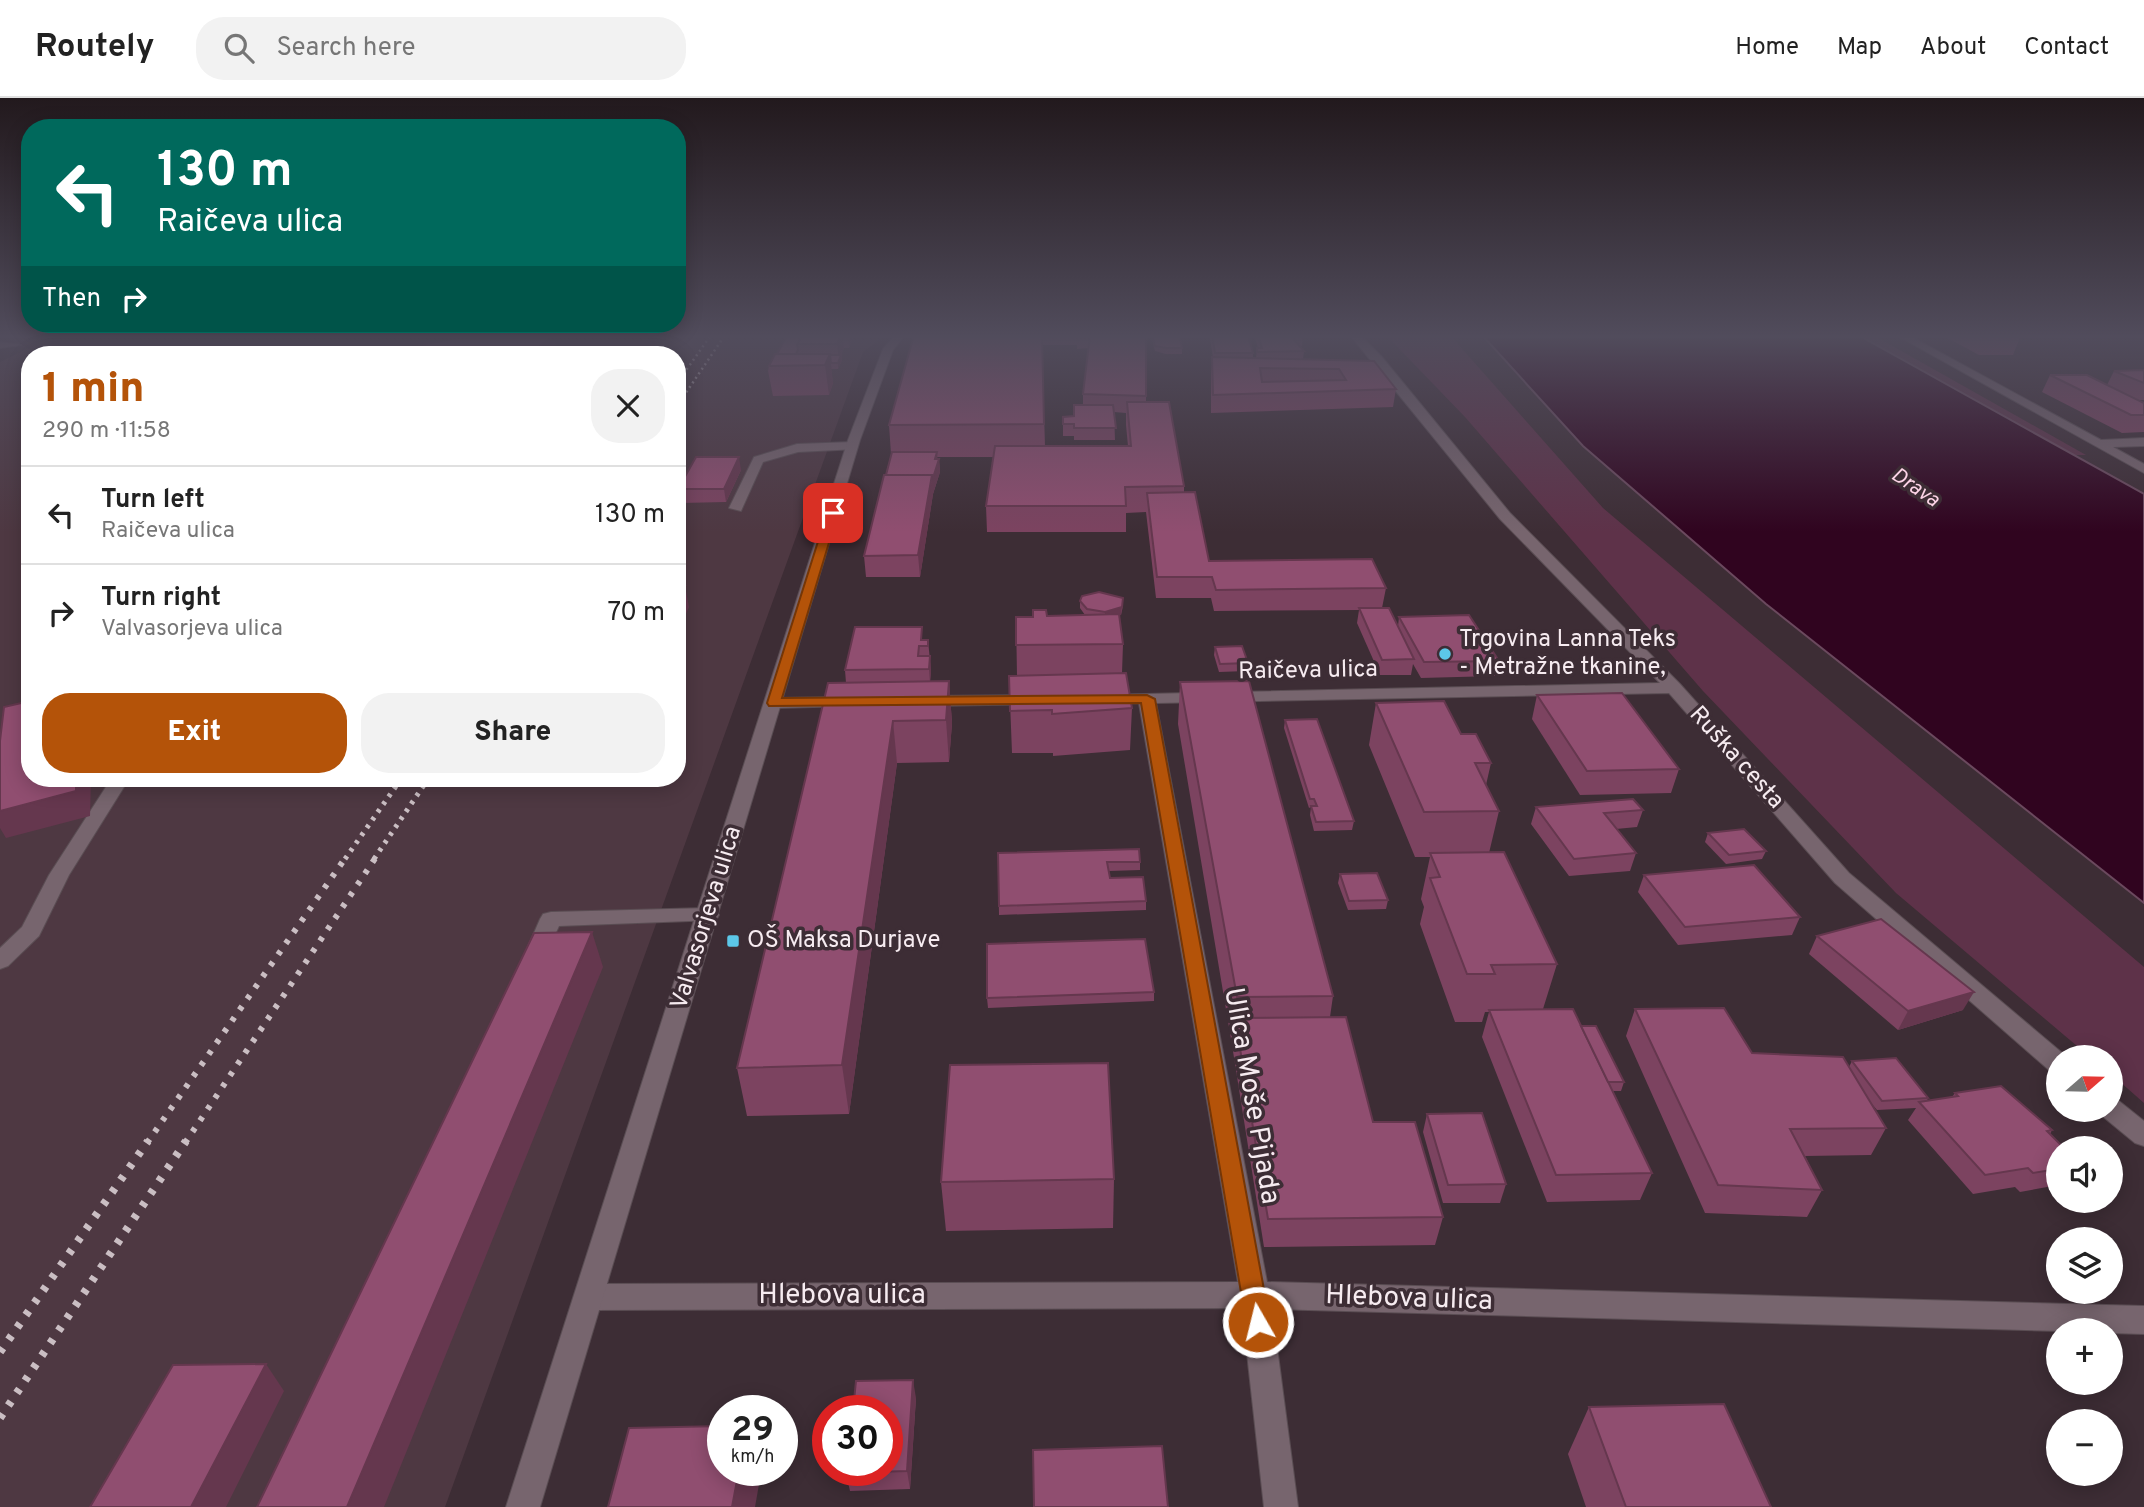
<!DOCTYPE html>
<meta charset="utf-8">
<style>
:root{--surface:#fff;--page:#f2f2f2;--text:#222;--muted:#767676;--line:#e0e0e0;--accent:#b45309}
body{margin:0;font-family:Overpass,sans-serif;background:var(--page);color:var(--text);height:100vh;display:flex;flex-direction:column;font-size:26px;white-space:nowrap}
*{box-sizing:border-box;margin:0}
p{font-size:23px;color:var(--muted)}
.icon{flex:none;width:38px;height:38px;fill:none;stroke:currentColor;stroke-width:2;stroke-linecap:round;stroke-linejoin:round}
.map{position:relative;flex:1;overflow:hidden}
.sheet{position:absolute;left:21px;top:248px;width:665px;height:441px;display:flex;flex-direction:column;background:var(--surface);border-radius:28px;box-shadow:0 4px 18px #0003}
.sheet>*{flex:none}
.banner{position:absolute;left:21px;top:21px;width:665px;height:214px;border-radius:28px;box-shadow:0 4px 18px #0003;background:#00695c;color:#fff;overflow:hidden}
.needle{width:46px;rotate:70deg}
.controls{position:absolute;left:2046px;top:947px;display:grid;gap:14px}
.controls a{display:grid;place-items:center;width:77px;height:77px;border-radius:50%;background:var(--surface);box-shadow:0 4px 18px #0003;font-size:35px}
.speed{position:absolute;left:707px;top:1297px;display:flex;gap:14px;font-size:35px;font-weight:700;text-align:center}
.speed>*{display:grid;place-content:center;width:91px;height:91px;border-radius:50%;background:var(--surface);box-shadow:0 4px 18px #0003;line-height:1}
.speed small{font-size:18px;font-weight:400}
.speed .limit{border:10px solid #d22;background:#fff;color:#111}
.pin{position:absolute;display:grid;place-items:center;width:60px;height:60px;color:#fff;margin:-30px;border-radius:14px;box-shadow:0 4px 10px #0006}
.me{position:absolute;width:77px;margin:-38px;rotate:352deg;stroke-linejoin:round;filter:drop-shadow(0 0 5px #0008)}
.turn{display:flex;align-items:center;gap:24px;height:147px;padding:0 21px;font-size:32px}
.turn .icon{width:91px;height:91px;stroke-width:2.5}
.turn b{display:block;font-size:49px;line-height:60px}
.then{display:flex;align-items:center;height:66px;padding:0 21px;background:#0003;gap:14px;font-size:26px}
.round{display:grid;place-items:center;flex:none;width:74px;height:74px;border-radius:28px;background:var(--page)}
.head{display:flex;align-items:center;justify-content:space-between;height:119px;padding:0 21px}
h1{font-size:42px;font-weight:800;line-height:52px;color:var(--accent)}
.primary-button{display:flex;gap:14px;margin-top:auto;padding:14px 21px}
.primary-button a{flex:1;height:80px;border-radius:28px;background:var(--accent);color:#fff;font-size:28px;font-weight:800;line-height:80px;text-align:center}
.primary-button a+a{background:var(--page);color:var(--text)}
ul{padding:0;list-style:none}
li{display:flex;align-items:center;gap:21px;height:98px;padding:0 21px;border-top:2px solid var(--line)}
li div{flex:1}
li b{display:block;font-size:26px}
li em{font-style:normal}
header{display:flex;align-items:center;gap:42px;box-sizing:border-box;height:98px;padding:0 35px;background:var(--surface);border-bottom:2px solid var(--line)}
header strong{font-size:33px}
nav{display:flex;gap:38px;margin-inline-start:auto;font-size:24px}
.search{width:490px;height:63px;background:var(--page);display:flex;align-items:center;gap:18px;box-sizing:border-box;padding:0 24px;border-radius:28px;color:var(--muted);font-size:26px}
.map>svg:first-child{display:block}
</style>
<header>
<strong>Routely</strong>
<div class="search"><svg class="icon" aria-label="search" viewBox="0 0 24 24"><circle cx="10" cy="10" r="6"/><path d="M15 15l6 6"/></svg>Search here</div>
<nav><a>Home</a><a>Map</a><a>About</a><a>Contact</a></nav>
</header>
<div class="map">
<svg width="2144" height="1409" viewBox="0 0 2144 1409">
<rect width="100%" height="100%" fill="#3d2d35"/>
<path fill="#4e3842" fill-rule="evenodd" d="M56,237H886L863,254L445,1409H0V264ZM30,257H677V681H30Z"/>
<g fill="#5e3249">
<polygon points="1386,237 1450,237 1603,410 2144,869 2144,1005 2111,976 2110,959 2090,959 1896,795 1703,593 1465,319"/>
<polygon points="1858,237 1873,237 2086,357 2071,357"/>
</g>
<polygon fill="#30041f" stroke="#6b495e" stroke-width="2" points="1482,237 1858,237 2144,396 2144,805 1766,506 1583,348"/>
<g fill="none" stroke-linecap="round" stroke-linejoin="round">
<g stroke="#5a4d53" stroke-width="2">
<g id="service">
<polygon points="853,344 857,345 857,351 798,354 763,364 741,413 729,410 754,359 797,346"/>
<polygon points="111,681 129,681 69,777 39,838 8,868 0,871 0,850 22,829 49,777"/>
<polygon points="708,810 716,812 719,817 716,822 559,828 543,863 527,863 524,858 540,821 543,816 551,814"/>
</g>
</g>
<g stroke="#5a4d53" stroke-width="2">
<g id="minor">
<polygon points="1350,237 1360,237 1382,259 1510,415 1680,586 1849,775 2067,959 2058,959 2058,974 2049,972 1835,785 1669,595 1156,605 1267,1184 2144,1208 2144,1236 2110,1235 2110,1232 2058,1233 1272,1211 1298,1409 1264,1409 1242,1210 590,1212 580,1208 575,1199 580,1190 590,1186 1238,1184 1139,605 1105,606 1096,601 1099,597 1660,585 1500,421"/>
<polygon points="1896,237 1908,237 2101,342 2144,340 2144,348 2113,349 2144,366 2144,375"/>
<polygon points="0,244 21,247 0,250"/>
<polygon points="1036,597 1042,598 1045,602 1042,606 926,608 917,603 926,598"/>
<polygon points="847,599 853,600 856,604 853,608 774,610 765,605 774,600"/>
<polygon points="2110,1000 2119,1003 2144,1023 2144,1048 2135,1045 2101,1017 2098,1012 2110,1012"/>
</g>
</g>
<g stroke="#5a4d53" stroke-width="2">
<polygon id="tertiary" points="895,237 905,237 893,252 860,342 540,1409 506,1409 848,342 883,251"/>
</g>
<use href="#service" fill="#77656e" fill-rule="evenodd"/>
<use href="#minor" fill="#77656e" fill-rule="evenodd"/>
<use href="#tertiary" fill="#77656e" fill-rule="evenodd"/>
<g stroke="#cabec3" stroke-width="2.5" stroke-dasharray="2 3.5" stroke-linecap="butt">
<polyline points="677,285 711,237"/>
<polyline points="677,308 725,237"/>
</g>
<g stroke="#cabec3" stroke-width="5" stroke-dasharray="3.5 6" stroke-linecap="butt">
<polyline points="345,761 401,681"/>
<polyline points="374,761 428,681"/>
</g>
<g stroke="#cabec3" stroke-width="6" stroke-dasharray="4.5 9" stroke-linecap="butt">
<polyline points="147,1045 346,759"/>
<polyline points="185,1045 376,759"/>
</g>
<g stroke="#cabec3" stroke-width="8" stroke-dasharray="5 10" stroke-linecap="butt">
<polyline points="0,1254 148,1043"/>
<polyline points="0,1320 186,1043"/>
</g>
</g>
<g fill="#7c4360" fill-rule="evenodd">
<polygon points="797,237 854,237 849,250 844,250 841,257 842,262 838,271 831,271 833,285 829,297 773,298 768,273 769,268 777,256 798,239"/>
<path d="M914,237H1146V304L1184,388V394L1209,463L1386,490L1382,510L1398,528L1399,519L1499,563L1495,578L1421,580L1413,566L1411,577H1380L1357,525L1359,512L1214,513L1211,500H1156L1146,414L1126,415V434H987L986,408L993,359H937V361H939L940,374L933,396L920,479H866L864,458L891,356L889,327ZM1042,247H1077V251L1088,250L1083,296V307L1074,318L1063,319V338H1074V342H1115L1114,314L1126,315V327L1128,348H1045Z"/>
<polygon points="1151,237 1179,237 1182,250 1182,256 1166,256 1155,253"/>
<polygon points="1210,237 1248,237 1253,255 1253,260 1256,260 1257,250 1258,250 1254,237 1303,237 1302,248 1300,248 1304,253 1303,261 1374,263 1396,291 1393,309 1211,315 1211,275 1213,259 1210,242"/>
<polygon points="1944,237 2021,237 2013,257 1979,257 1944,238"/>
<polygon points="2144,272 2144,302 2138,302 2144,305 2144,334 2122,335 2042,294 2050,277 2107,287 2114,273"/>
<polygon points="741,372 726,404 681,405 678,391"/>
<polygon points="1080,503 1123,508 1121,517 1119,517 1123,546 1122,575 1132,610 1130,652 1053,658 1053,655 1012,655 1009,578 1017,578 1016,519 1085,517 1080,510"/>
<polygon points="923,542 928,542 931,573 930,583 949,583 952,625 949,664 897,665 849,1016 747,1018 737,970 846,585 845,572"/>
<polygon points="1215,549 1248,565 1247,573 1219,574 1214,557"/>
<polygon points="1180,584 1333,898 1330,919 1373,1024 1443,1119 1435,1147 1264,1149 1232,947 1178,626"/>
<polygon points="1537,597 1679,671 1671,695 1580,697 1532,621"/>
<polygon points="1376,605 1461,636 1491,665 1486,687 1499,713 1489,755 1557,866 1543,911 1581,928 1624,984 1621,993 1613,993 1652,1075 1640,1102 1547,1104 1482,939 1489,914 1485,914 1482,924 1455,924 1420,826 1424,809 1421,801 1430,759 1415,759 1369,647"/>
<polygon points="1285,622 1354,723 1352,732 1314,733 1310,717 1311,709 1309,710 1284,630"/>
<polygon points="1536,709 1643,712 1637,729 1616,731 1636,755 1630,773 1569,778 1531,726"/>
<polygon points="1708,735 1766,753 1762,761 1726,766 1705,744"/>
<polygon points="998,755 1140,764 1140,772 1109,773 1110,780 1146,803 1146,812 999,817"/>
<polygon points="1340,776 1388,802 1386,811 1348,812 1338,785"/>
<polygon points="1644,777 1800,819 1792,837 1678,847 1638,794"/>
<polygon points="1817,838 1963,912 1898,932 1809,856"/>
<polygon points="1154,894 1154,903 988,910 987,900"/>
<polygon points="1635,911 1752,955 1849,969 1852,963 1928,1000 1927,1003 1952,999 1955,995 2052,1032 2050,1036 2058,1050 2058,1087 2020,1094 2015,1089 1973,1096 1908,1022 1916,1010 1877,1012 1871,1005 1886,1030 1871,1057 1805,1058 1822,1092 1807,1119 1705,1115 1626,938"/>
<polygon points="1427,1016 1506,1086 1500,1105 1443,1105 1423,1034"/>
<polygon points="1114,1081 1113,1130 946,1133 941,1084"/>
<polygon points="916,1300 910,1391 850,1393 846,1375"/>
<polygon points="1589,1309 1771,1409 1586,1409 1568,1356"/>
</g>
<g fill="#65374e">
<polygon points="550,237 554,237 557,252 555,257 526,257"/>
<polygon points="841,237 842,237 844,250 841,257 842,262 838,271 838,265 839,262 837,246"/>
<polygon points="848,237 854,237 849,250"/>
<polygon points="830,256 833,285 829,297 825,267"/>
<polygon points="937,354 938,366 939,361 940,374 933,396 920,479 918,457"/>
<polygon points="739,359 741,372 726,404 724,391"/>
<polygon points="685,488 689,509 677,536 677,504"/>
<polygon points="1123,500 1121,517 1105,522 1105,514"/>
<polygon points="930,558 931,573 930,586 929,571"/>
<polygon points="949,583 952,625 949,664 946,622"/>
<polygon points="893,623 897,665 849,1016 842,967"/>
<polygon points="76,681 91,681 90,718 6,740 0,730 0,713"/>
<polygon points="592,834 603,869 384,1409 347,1409"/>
<polygon points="1974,894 1963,912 1898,932 1908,913"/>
<polygon points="266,1266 284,1293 226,1409 191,1409"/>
<polygon points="913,1282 916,1300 910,1391 907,1373"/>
<polygon points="739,1372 760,1372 761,1375 755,1409 732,1409"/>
</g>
<g fill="#904e70" stroke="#65374e" stroke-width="2" fill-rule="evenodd">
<polygon points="492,237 550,237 549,240 530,257 387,257 421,247 457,240"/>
<polygon points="802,237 841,237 837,246 797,246"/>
<polygon points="914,237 1042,237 1044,326 889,327"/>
<rect x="1077" y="237" width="13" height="3"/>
<polygon points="1090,237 1146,237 1146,298 1083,296"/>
<polygon points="1152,237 1179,237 1182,250 1166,250 1155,248"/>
<polygon points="1212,237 1248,237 1253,255 1215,255"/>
<polygon points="1258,237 1303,237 1291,238 1304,253 1257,254 1257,250 1262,250"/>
<polygon points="786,239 801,240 797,246 798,252 796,256 777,256"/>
<polygon points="775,256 830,256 825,267 769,268"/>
<polygon points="830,257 841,257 838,265 831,265"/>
<path d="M1212,259L1374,263L1396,291L1213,297ZM1260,270L1339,271L1346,282L1262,284Z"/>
<polygon points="2144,272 2144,285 2114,273"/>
<polygon points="2050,277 2087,277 2144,305 2144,317 2131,317"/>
<polygon points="1127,304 1169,304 1184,388 1125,389 1126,408 986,408 995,348 1131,348"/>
<polygon points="1074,307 1113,307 1116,330 1074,330 1074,326 1063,326 1063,319 1074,318"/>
<polygon points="892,354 937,354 935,361 939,361 932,383 932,377 886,377"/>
<polygon points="696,359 739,359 724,391 678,391"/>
<polygon points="884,377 932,377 918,457 864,458"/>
<polygon points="1195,394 1209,463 1372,461 1386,490 1216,492 1212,479 1157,479 1147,395"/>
<polygon points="677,488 685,488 677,504"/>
<polygon points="1099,494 1123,500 1122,509 1105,514 1087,511 1080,503 1082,498"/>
<polygon points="1359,510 1389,510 1414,561 1382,562"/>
<polygon points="1033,512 1046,512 1047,518 1119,516 1123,546 1016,547 1016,519 1033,519"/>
<polygon points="1469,517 1499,563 1424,564 1399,519"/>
<polygon points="855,529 922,529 921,542 928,542 928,548 919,548 918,558 930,558 929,571 845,572"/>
<polygon points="1242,548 1248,565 1220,566 1215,549"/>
<polygon points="1126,575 1132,610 1052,616 1052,612 1010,613 1009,578"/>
<polygon points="949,583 946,622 893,623 842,967 737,970 828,585"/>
<polygon points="1249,583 1333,898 1237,899 1180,584"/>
<polygon points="1622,595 1679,671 1587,673 1537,597"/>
<polygon points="30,603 30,681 76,681 76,693 0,713 0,643 4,609"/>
<polygon points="1444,603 1461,636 1476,636 1491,665 1475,665 1499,713 1424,714 1376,605"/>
<polygon points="1317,621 1354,723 1316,724 1311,708 1317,708 1314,701 1310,701 1285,622"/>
<polygon points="1633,701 1643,712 1604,715 1636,755 1574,761 1536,709"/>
<polygon points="1744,731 1766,753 1729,757 1708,735"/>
<polygon points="1139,751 1140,764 1107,764 1110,780 1143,779 1146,803 999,808 998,755"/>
<polygon points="1504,754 1557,866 1491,867 1495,876 1467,876 1430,780 1440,779 1430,755"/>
<polygon points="1754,767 1800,819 1685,829 1644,777"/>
<polygon points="1377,775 1388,802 1349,803 1340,776"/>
<polygon points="1881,821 1974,894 1908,913 1817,838"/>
<polygon points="592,834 347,1409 257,1409 534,835"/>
<polygon points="1145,841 1154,894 987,900 987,846"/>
<polygon points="1724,910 1752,955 1843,959 1886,1030 1790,1031 1822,1092 1718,1087 1635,911"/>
<polygon points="1573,911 1652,1075 1556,1077 1489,912"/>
<polygon points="1346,919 1373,1024 1415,1024 1443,1119 1268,1121 1235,920"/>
<polygon points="1581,928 1596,928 1624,984 1608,984"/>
<polygon points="1896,960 1928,1000 1882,1003 1852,963"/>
<polygon points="1108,965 1114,1081 941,1084 950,967"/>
<polygon points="2001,988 2052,1032 2047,1033 2064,1050 2058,1050 2058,1071 2033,1075 2028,1070 1985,1077 1919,1004 1958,998 1955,995"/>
<polygon points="1482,1015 1506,1086 1448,1087 1427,1016"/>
<polygon points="266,1266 191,1409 90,1409 173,1267"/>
<polygon points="913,1282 907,1373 846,1375 846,1372 887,1372 887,1312 853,1312 856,1283"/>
<polygon points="1724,1306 1771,1409 1626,1409 1589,1309"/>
<polygon points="723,1328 723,1372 739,1372 732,1409 608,1409 629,1330"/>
<polygon points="1162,1348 1168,1409 1034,1409 1033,1352"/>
</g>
<linearGradient id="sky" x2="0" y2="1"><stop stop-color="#22191d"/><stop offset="0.55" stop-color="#514c5c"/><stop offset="1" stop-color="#514c5c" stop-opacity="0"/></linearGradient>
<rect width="2144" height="434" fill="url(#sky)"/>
<polygon fill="#b45309" stroke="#753606" stroke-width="2" points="833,412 838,415 782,600 1147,597 1155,601 1270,1224 1267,1232 1258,1235 1249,1232 1246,1224 1141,605 769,608 767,605 827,415"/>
<g fill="#5cc7e8" stroke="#3d2d35" stroke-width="2.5">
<circle cx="1445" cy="556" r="7"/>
<rect x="726" y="836" width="14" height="14" rx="3.5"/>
</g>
<g text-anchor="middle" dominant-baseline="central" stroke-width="7" stroke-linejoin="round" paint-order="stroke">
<g font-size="21" font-style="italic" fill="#fdd4e7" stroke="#3d2d35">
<text transform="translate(1915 390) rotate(34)">Drava</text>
</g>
<g font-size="24" fill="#f6ebf0" stroke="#3d2d35" text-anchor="start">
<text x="1459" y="542">Trgovina Lanna Teks<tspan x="1459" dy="28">- Metražne tkanine,</tspan></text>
<text x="747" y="843">OŠ Maksa Durjave</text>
</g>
<g font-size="24" fill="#f6ebf0" stroke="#3d2d35">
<text transform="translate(1308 573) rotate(-1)">Raičeva ulica</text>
<text transform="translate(1736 660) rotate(48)">Ruška cesta</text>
<text transform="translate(707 820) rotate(-73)">Valvasorjeva ulica</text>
</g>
<g font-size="28" fill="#f6ebf0" stroke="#3d2d35">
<text transform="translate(1251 998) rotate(80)">Ulica Moše Pijada</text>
<text x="842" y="1198">Hlebova ulica</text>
<text transform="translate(1409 1201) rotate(2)">Hlebova ulica</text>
</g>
</g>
</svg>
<div class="controls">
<a><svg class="needle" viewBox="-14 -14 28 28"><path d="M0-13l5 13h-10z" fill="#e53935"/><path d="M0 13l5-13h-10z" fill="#767676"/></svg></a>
<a><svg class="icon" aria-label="sound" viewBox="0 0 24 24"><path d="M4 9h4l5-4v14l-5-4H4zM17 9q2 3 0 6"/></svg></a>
<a><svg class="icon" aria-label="layers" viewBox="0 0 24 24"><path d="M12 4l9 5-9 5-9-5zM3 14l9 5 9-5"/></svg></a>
<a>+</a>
<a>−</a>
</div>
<div class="speed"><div>29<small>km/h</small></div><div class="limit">30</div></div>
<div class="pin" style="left:833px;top:415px;background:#d93025"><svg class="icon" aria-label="arrive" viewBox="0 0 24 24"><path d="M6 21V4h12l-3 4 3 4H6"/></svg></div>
<svg class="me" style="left:1258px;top:1224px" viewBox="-20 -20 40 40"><circle r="17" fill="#b45309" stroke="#fff" stroke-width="3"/><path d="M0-11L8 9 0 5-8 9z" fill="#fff"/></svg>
<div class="banner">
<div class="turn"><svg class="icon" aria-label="left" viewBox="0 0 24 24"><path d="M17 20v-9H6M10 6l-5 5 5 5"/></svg><div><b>130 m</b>Raičeva ulica</div></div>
<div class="then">Then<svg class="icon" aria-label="right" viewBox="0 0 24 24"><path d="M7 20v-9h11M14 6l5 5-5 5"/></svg></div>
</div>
<section class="sheet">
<div class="head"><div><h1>1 min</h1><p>290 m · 11:58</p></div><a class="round"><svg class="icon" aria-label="close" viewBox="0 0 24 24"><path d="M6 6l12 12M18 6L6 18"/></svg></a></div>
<ul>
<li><svg class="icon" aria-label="left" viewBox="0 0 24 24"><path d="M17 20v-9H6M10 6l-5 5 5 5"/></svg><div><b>Turn left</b><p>Raičeva ulica</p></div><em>130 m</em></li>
<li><svg class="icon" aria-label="right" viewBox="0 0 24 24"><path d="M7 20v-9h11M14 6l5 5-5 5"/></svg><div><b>Turn right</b><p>Valvasorjeva ulica</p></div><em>70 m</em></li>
</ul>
<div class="primary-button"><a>Exit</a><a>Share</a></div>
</section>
</div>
